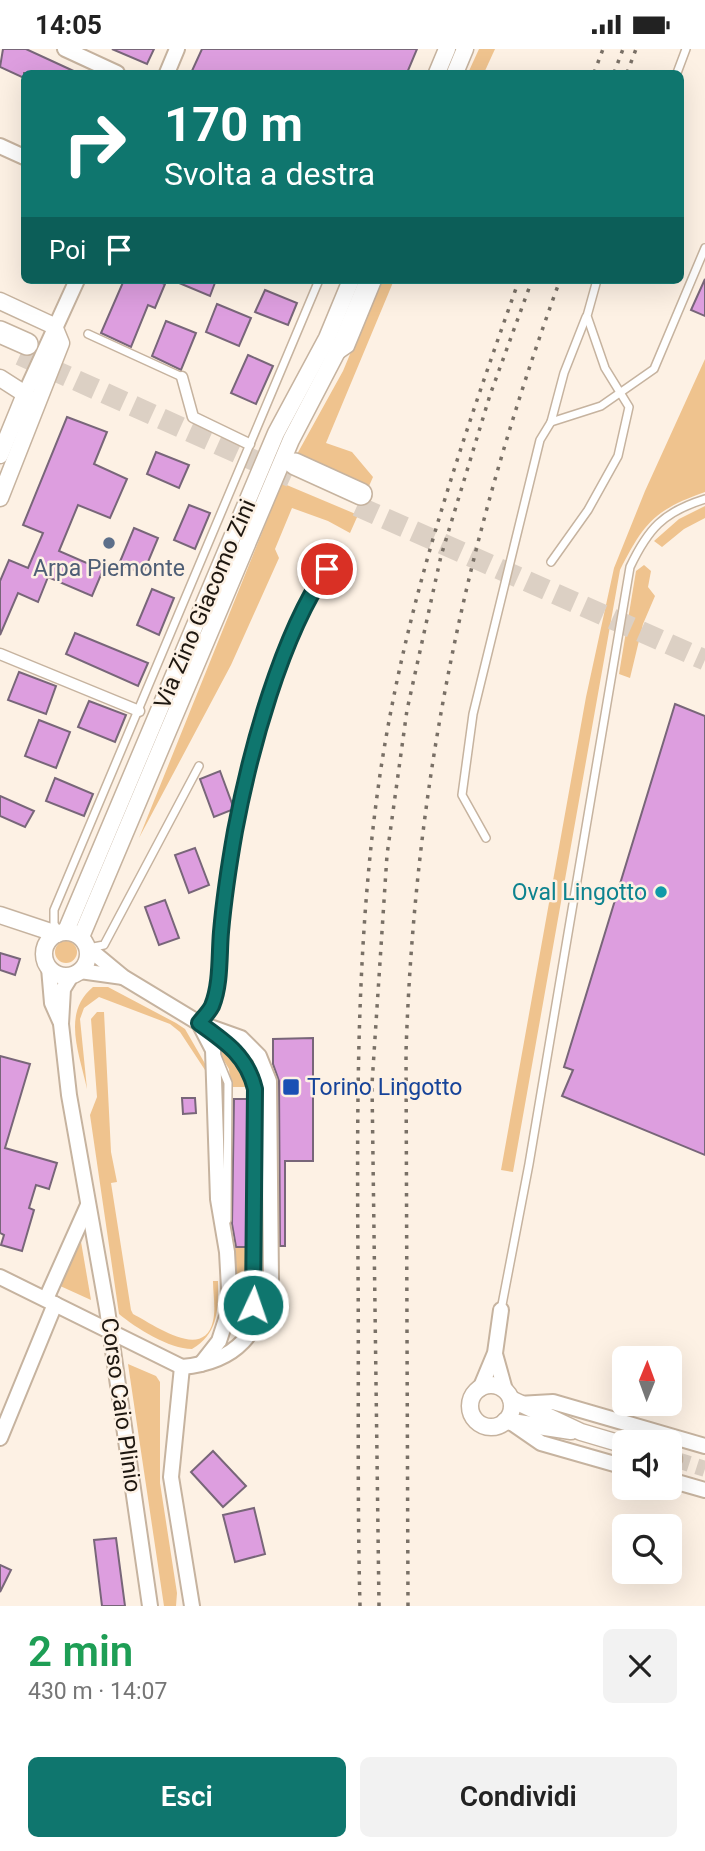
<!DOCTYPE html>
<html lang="it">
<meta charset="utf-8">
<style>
:root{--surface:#fff;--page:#f2f2f2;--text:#222;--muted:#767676;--accent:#0f766e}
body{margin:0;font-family:Roboto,sans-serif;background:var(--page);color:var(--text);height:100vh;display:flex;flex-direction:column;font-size:26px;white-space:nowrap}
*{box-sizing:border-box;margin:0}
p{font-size:23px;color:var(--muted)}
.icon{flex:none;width:38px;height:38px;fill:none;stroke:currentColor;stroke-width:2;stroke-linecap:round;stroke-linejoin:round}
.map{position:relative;height:1557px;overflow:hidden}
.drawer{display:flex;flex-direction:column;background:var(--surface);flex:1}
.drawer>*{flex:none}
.banner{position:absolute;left:21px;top:21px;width:663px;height:214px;border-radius:10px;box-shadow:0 7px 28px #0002;background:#0f766e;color:#fff;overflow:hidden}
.needle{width:46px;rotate:1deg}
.controls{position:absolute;left:612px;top:1297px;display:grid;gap:14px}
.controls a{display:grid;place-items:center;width:70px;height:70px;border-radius:10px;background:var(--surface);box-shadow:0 7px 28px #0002;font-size:35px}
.pin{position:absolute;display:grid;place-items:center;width:60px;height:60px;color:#fff;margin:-30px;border:4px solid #fff;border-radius:50%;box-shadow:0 2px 7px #0007}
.me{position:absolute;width:77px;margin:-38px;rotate:3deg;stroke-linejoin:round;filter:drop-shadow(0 0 5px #0008)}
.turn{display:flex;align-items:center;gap:24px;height:147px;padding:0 28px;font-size:32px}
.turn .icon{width:91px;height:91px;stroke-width:2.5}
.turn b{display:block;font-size:49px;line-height:60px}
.then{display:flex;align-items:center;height:66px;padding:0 28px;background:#0003;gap:14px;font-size:26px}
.round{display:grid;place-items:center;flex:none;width:74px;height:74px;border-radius:10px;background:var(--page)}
.head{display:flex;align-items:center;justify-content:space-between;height:119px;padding:0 28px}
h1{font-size:42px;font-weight:600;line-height:52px;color:#1e9e55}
.primary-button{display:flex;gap:14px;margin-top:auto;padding:14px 28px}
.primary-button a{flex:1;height:80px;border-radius:10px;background:var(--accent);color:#fff;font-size:28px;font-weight:600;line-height:80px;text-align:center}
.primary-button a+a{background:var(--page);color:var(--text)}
.status{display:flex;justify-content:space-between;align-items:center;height:49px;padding:0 35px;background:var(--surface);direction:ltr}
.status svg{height:19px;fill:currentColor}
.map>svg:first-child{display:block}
</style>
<div class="status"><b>14:05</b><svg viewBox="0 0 49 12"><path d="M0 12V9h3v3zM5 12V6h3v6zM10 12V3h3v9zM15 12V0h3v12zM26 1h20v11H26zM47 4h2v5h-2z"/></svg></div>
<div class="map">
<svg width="705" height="1557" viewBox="0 0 705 1557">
<rect width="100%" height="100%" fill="#fdf1e4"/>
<g fill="#efc38e">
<polygon points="479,0 495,0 484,24 468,24"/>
<polygon points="381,231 394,231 326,394 352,403 373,428 366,444 296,407 343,322"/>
<path d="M705,310V443C654,461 644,474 620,521L513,1123L501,1121L586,648L614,519L645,442Z"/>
<polygon points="282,434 358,466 350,484 328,472 292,459 275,500 279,509 231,616 139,789"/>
<polygon points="705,457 705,469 684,480 662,498 654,492 679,470"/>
<polygon points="644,516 651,522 648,538 655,547 643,575 630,629 619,625 636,522"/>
<circle cx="66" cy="903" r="11"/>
<path d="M93,938H108L176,974L185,980L211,1025L205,1021L180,983L170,975L99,948L84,959L80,970L87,1040C80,1006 61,964 93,938Z"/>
<path d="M97,963H104L111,1103L117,1133L111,1134L131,1261L133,1265C153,1275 204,1313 213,1272C216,1260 213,1245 213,1232H218C218,1261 219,1284 192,1300C169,1300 136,1279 119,1265L90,1066L97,1048L91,970Z"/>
<polygon points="217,995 241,1015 249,1038 231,1038 229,1020 215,997"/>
<polygon points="80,1187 91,1251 58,1236"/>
<polygon points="231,1199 250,1199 249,1226 238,1275 235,1274 239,1255"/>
<polygon points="128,1315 156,1327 160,1333 160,1434 177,1544 176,1557 164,1557"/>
</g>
<g fill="#dd9edf" stroke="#786679" stroke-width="2">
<polygon points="3,0 26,0 78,24 24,24 24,29 0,18"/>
<polygon points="112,0 154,0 147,15"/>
<polygon points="202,0 417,0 407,24 191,24"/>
<polygon points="705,230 705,267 691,261"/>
<polygon points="124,231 154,231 165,235 155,259 148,256 131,298 101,284"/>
<polygon points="172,231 216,231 210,247"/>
<polygon points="265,241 297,254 288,276 255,263"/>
<polygon points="217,255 251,269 239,297 206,283"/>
<polygon points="166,272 196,284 181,321 152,307"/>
<polygon points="248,306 273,317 256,355 231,344"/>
<polygon points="67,368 107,383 94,415 127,430 110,469 78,456 59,502 103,521 92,547 48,528 38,553 18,544 0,586 0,532 9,511 28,519 43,484 23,476"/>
<polygon points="156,403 189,416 179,439 147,425"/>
<polygon points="189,456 210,464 195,500 174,491"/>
<polygon points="134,479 158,489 143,525 119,515"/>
<polygon points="152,540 174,549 159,586 137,576"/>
<polygon points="75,584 148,614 138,637 66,605"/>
<polygon points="19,623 56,637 46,665 8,651"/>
<polygon points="89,652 126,666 115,693 78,678"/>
<polygon points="675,655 705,667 705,1106 562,1047 573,1021 564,1018"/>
<polygon points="39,671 70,683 56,719 25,707"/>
<polygon points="220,722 234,760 214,768 200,730"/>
<polygon points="55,729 93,745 84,767 46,752"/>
<polygon points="0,747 34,762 25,778 0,767"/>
<polygon points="195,799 209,836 189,844 175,806"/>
<polygon points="165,851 179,889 159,896 145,858"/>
<polygon points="0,904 20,910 15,926 0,921"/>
<polygon points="313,989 313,1112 285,1112 285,1197 280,1197 279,1032 273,1015 273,990"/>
<polygon points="0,1007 30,1015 5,1099 57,1114 49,1140 36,1136 29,1159 34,1161 22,1202 1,1196 4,1186 0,1184"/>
<polygon points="182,1049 195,1049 196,1064 183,1065"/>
<polygon points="234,1050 249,1050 249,1198 236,1198 232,1175"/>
<polygon points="213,1402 246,1437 223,1458 191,1423"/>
<polygon points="254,1459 265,1505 235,1513 223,1466"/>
<polygon points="116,1489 125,1557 102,1557 94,1491"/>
<polygon points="0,1516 11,1521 0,1543"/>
</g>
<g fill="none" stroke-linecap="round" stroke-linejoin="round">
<polyline stroke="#dcd0c4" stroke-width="16" stroke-dasharray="16 8" stroke-linecap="butt" points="674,1410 705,1420"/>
<g stroke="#dcd0c4" stroke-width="21" stroke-dasharray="21 10" stroke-linecap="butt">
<polyline points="20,306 291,428"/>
<polyline points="357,457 705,611"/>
</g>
<g stroke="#c6b39f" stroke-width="10">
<g id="service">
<polyline points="677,24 686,0"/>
<polyline points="88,285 182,328"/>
<polyline points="340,306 350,299 378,231"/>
<polyline points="551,373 564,324 586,268"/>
<polyline points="551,513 588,461 618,407 629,358 605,319 587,267 597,231"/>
<polyline points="486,789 462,746 473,665 540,391 551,373 601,357 654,320 705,199"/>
<polyline points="59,882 54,875 54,861 319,231"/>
<polyline points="88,899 104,896 199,717"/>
<path d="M200,975C202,970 209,964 212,958C218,943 218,922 219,906C222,877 225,849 229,821C247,710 277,593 341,500"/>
<polyline points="216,986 244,1010 255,1040 255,1226 249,1276"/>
<polyline points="217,1007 228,1034 227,1171"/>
<path d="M501,1261L529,1115L630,518C648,480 663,463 705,450"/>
</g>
</g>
<g stroke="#c6b39f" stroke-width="13">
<g id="pedestrian">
<polyline points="182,328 193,368 249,395"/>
<polyline points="0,605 139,662"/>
</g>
</g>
<g stroke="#c6b39f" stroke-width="18">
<g id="minor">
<polyline points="65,0 117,24"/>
<polyline points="167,24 177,0"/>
<polyline points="0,97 24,108"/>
<polyline points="25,345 77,231"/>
<path d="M88,899L123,928L199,974L241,989L259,1007L269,1032L271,1231C259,1284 238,1313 182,1318"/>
<polyline points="49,919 52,954 60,972"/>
<polyline points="80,922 123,928"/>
<polyline points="71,927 63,940 61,975 69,1046 107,1260 150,1557"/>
<polyline points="199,974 213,1001 218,1150 227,1203 230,1258 219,1292 201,1315"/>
<polyline points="0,1228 182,1318"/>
<polyline points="46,1250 88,1156"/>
<polyline points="495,1305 505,1341"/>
<polyline points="182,1318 171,1428 192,1557"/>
<polyline points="480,1340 495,1304 501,1261"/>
<polyline points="518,1355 553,1353 705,1397"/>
<polyline points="512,1374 541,1394 625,1418"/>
<polyline points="0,1389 55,1255"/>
<polyline points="670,1431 705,1441"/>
</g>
</g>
<g stroke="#c6b39f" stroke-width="19">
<g id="tertiary">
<polyline points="437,24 447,0"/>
<polyline points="455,24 465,0"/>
<polyline points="0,252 54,277 61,294 0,449"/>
<polyline points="0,329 25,345 0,406"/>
<polyline points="0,866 57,885"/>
<polyline points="66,882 276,384 327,289 351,231"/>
<circle cx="66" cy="905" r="22"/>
<polyline points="81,888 291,391 341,295 368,231"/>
<circle cx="491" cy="1357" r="21"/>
<polyline points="511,1350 581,1383 625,1396"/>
<polyline points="505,1372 571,1382"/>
<polyline points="670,1409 674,1410"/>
</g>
</g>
<g stroke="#c6b39f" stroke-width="24">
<g id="primary">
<polyline points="0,283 27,295"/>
<polyline points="295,415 361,445"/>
</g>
</g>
<use href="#service" stroke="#fff" stroke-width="7"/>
<use href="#pedestrian" stroke="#fff" stroke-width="10"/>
<use href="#minor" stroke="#fff" stroke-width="14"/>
<use href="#tertiary" stroke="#fff" stroke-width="16"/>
<use href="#primary" stroke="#fff" stroke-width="21"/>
<g stroke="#797066" stroke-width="3.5" stroke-dasharray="3.5 7" stroke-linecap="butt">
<polyline points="594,24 603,0"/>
<polyline points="614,24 623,0"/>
<polyline points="627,24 636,0"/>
<path d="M360,1557C357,1444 359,1331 358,1218C357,1051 356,885 381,719C407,550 462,391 519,231"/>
<polyline points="379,1557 372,1035 387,806 407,661 441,507 490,346 532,231"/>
<path d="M408,1557L406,1003C415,729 466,488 560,231"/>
</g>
</g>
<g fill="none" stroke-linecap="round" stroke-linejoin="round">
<g stroke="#0a4d48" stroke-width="18">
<path id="route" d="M253,1256L255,1040C247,1007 226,993 199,974C203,969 209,963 212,957C221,935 219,906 221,883C224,849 229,816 235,782C250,702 281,587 327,520"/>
</g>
<use href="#route" stroke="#0f766e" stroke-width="12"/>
</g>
<circle fill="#5c6f8a" stroke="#fdf1e4" stroke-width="2.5" cx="109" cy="494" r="7"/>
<circle fill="#0f9aa8" stroke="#fdf1e4" stroke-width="2.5" cx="661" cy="843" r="7"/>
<rect fill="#1a4fb4" stroke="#fdf1e4" stroke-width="2.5" x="282" y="1029" width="18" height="18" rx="3.5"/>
<g text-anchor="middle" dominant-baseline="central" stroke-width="5" stroke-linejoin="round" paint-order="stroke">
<g font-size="23" fill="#4e5e75" stroke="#fdf1e4">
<text x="109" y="519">Arpa Piemonte</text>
</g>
<g font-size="23" fill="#1e1710" stroke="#fdf1e4">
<text transform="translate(205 555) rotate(-67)">Via Zino Giacomo Zini</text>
<text transform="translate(121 1356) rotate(82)">Corso Caio Plinio</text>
</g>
<g font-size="23" fill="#0d838f" stroke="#fdf1e4" text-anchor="end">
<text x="647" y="843">Oval Lingotto</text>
</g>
<g font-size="23" fill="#164399" stroke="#fdf1e4" text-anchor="start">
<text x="307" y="1038">Torino Lingotto</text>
</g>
</g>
</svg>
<div class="controls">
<a><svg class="needle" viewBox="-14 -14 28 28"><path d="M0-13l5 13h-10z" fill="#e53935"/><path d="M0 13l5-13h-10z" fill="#767676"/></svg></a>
<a><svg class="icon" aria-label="sound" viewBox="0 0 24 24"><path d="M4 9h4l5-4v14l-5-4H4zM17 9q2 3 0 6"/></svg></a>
<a><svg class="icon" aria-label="search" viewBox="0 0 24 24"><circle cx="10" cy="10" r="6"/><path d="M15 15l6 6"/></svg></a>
</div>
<div class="pin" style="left:327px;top:520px;background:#d93025"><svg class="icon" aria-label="arrive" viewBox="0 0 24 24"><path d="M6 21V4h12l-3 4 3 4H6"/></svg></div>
<svg class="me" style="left:253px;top:1256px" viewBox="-20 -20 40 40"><circle r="17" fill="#0f766e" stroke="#fff" stroke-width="3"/><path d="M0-11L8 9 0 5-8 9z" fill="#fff"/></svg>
<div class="banner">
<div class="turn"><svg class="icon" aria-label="right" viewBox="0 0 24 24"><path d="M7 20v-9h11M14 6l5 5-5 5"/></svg><div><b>170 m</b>Svolta a destra</div></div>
<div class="then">Poi<svg class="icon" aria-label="arrive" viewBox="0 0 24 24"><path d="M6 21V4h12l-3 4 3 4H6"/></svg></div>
</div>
</div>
<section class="drawer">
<div class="head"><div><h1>2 min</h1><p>430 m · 14:07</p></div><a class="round"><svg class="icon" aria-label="close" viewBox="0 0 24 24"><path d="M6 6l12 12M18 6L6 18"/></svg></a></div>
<div class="primary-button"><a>Esci</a><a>Condividi</a></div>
</section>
